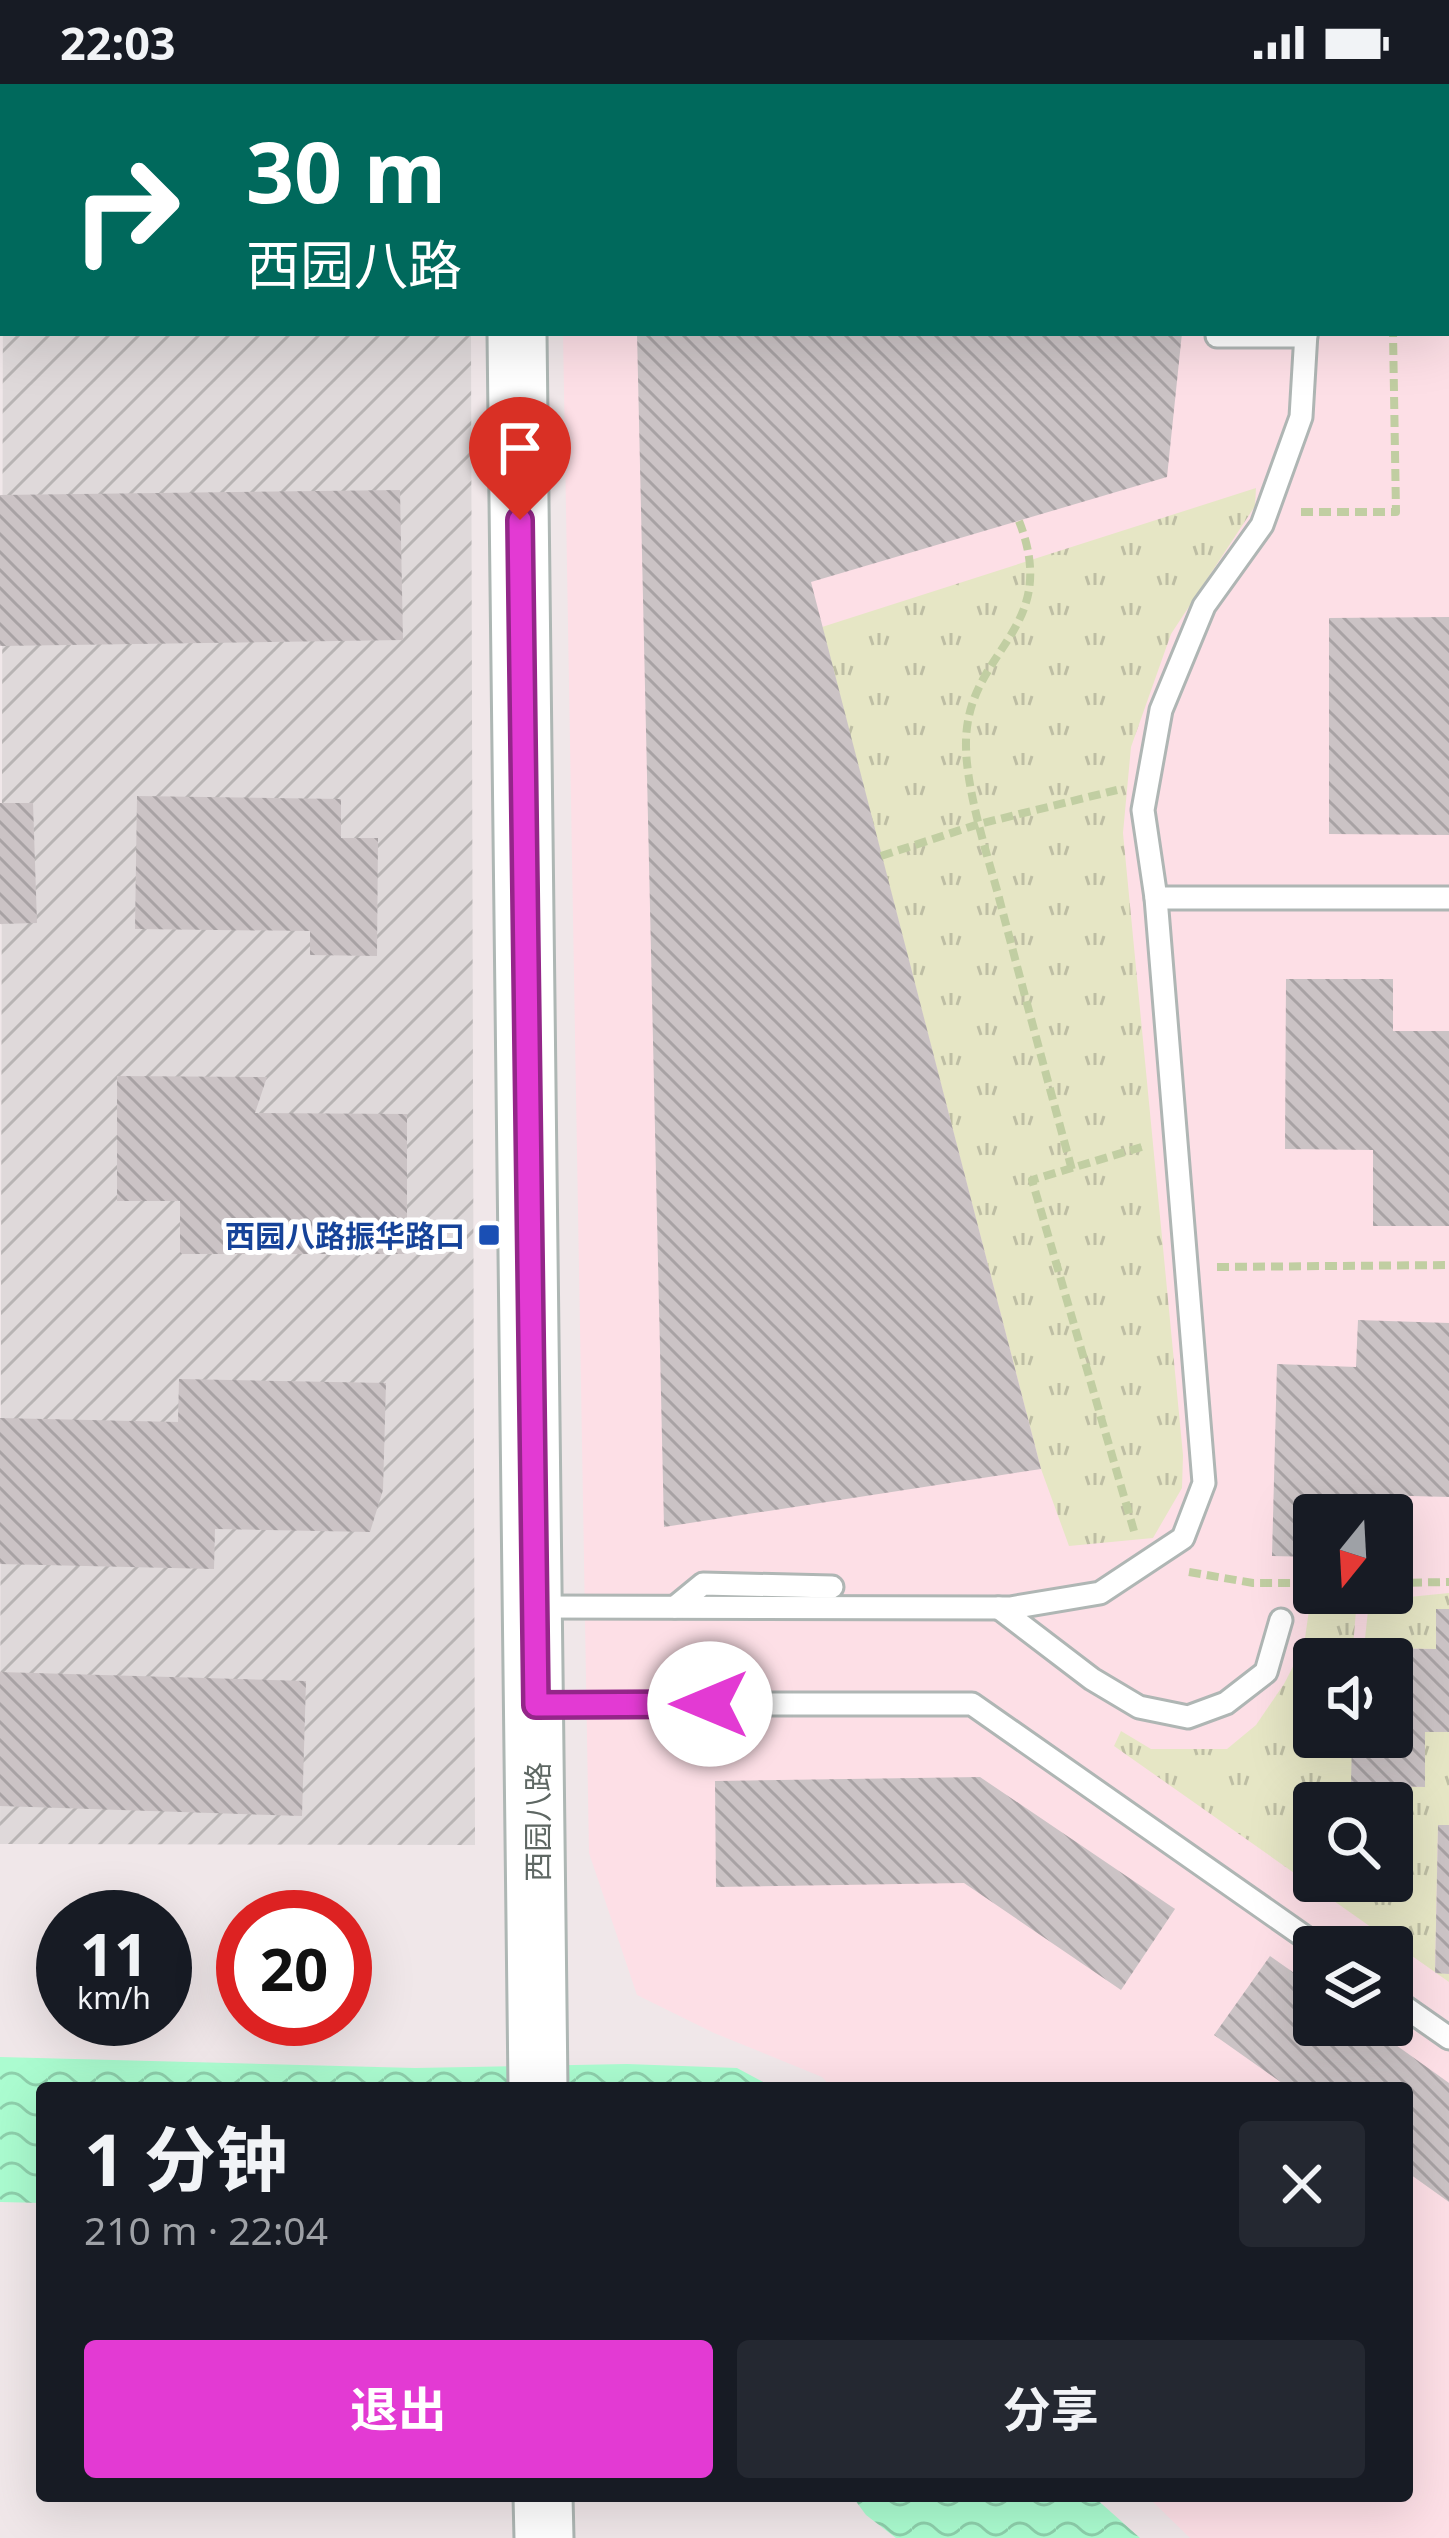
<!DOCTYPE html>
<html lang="zh">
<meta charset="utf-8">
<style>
:root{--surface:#171b24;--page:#242831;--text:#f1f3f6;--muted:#9ea1a6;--accent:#e33ad3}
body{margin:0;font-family:"Noto Sans","Noto Sans SC",sans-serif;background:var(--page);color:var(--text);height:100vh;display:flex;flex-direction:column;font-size:45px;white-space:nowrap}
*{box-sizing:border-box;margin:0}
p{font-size:39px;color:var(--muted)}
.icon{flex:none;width:66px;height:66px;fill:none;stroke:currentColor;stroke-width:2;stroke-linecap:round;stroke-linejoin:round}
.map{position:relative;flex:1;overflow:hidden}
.drawer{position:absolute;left:36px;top:1998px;width:1377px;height:420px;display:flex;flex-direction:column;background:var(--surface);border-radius:12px;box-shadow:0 12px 48px #0002}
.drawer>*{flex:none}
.banner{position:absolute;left:0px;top:0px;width:1449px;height:252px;box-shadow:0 12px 48px #0002;background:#00695c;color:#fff;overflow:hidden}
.needle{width:78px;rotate:198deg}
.controls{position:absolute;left:1293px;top:1410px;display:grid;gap:24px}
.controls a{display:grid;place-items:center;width:120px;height:120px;border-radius:12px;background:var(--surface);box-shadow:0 12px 48px #0002;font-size:60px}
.speed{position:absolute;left:36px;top:1806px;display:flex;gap:24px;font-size:60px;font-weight:700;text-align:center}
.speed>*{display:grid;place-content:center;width:156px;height:156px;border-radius:50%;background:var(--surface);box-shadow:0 12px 48px #0002;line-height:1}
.speed small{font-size:30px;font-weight:400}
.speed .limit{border:18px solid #d22;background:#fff;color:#111}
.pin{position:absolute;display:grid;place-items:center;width:102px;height:102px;color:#fff;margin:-123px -51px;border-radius:50% 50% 50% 0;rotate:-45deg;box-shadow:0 0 12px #0007}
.pin .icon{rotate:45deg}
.me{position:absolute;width:132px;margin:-66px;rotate:270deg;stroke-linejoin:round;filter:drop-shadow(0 0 9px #0008)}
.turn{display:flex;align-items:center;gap:42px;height:252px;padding:0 48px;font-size:54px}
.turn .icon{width:156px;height:156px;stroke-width:2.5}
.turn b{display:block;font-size:84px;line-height:102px}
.round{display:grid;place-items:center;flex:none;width:126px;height:126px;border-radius:12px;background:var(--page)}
.head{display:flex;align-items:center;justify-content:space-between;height:204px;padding:0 48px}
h1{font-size:72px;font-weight:700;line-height:90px}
.button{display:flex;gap:24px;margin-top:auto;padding:24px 48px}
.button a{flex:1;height:138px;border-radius:12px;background:var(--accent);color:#fff;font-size:48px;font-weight:700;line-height:138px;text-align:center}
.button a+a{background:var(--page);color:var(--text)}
.status{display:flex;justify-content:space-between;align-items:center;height:84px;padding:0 60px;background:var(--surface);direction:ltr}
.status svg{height:33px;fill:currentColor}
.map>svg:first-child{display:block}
</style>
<div class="status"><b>22:03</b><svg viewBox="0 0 49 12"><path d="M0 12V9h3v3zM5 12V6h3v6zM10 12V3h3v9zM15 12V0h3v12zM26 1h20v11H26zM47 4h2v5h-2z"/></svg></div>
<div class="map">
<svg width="1449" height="2454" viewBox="0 0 1449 2454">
<defs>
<pattern id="industrial-furrows" width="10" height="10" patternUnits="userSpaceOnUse" patternTransform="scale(3)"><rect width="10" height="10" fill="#dfd9da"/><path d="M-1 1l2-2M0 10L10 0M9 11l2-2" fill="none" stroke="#b8b4b4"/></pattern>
<pattern id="grass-tufts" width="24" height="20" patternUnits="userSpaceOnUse" patternTransform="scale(3)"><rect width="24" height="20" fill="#e6e6c5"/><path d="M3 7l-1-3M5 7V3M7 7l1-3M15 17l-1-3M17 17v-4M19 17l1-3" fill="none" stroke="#bebea4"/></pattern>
<pattern id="water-waves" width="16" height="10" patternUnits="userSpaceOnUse" patternTransform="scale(3)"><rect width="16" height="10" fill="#abfcd0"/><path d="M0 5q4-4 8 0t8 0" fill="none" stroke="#8ed0ac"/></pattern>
<pattern id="building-back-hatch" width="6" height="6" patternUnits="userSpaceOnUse" patternTransform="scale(3)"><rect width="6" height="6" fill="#cbc3c5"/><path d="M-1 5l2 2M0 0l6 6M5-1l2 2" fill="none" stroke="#a8a2a4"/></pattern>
</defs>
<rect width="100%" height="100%" fill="#f0e7e9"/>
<path fill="#fddfe6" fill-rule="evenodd" d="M1377,0H1449V2454H1190L1147,2412H1407V2004H832L822,1993L714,1949L637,1911L589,1769L563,249H1446V3H1335ZM1314,1431H1392V1509H1314ZM1314,1575H1392V1653H1314ZM1314,1719H1392V1797H1314ZM1314,1863H1392V1941H1314Z"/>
<polygon fill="url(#industrial-furrows)" points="3,157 3,249 471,249 475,1761 0,1760"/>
<g fill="url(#grass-tufts)" fill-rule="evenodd">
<polygon points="1256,404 1255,422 1171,550 1131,663 1123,749 1183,1371 1182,1404 1153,1454 1069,1462 1041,1385 822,543"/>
<polygon points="1449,1509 1449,1525 1436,1526 1436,1565 1364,1564 1369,1517"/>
<path d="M1311,1512L1357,1514L1352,1575H1314V1653H1352V1701L1424,1703L1425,1648H1449V1741L1438,1742L1435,1888L1449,1890V1898L1114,1662L1121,1647L1151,1665H1227L1256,1641L1284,1600L1304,1561ZM1314,1719H1392V1797H1314Z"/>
</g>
<g fill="url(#water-waves)">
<polygon points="0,1973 415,1984 627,1980 737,1984 774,2004 42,2004 42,2119 0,2118"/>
<polygon points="852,2412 1093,2412 1140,2454 896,2454 866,2431"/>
</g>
<g fill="url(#building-back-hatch)">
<polygon points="637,249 1182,249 1167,393 811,498 1041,1385 664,1443"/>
<polygon points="400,406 403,556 0,562 0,411"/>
<polygon points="1449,533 1449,751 1329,750 1329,534"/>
<polygon points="137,712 341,715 341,754 378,754 377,872 310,871 310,847 135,845"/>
<polygon points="0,719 33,719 37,839 0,840"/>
<polygon points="1286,895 1393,895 1393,947 1449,947 1449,1142 1373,1142 1373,1066 1285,1065"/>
<polygon points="117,992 267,993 255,1029 407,1030 407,1170 180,1170 180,1117 117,1117"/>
<polygon points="1358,1236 1449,1239 1449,1413 1374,1411 1373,1431 1314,1431 1314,1473 1272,1472 1277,1280 1356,1283"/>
<polygon points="179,1295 386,1299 383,1406 370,1448 215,1445 214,1485 0,1480 0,1334 178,1338"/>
<polygon points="1436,1525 1449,1525 1449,1648 1425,1648 1425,1703 1351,1701 1352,1653 1392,1653 1392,1575 1352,1575 1352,1564 1436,1565"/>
<polygon points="0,1588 306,1597 302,1732 0,1722"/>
<polygon points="980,1693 1175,1825 1121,1906 964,1799 716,1803 715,1697"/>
<polygon points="1438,1741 1449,1741 1449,1890 1435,1889"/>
<polygon points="1270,1872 1314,1903 1314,1941 1368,1941 1449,1999 1449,2118 1407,2088 1407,2004 1289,2004 1214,1951"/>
</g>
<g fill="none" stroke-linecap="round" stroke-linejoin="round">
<g stroke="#afb6b4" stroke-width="27">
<g id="lane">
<polyline points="1294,0 1294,3"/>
<polyline points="1217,252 1306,252"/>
<polyline points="1156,814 1449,814"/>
<polyline points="536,1523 1010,1524 1100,1509 1183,1454 1204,1399 1156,814 1143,726 1161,626 1204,522 1262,441 1301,333 1306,249"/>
<polyline points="675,1523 703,1500 832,1503"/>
<polyline points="999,1524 1092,1595 1139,1623 1188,1633 1226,1619 1266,1588 1281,1536"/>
<polyline points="536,1620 972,1620 1319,1863"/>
<polyline points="1392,1914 1449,1954"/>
</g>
</g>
<g stroke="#aeb7b4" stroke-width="63">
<g id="secondary">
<polyline points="513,0 513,3"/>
<polyline points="611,3 641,0"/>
<polyline points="0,61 3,61"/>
<polyline points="517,249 538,2004"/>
<polyline points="543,2412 544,2454"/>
</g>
</g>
<g stroke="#c1cea2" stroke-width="8" stroke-dasharray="12 6" stroke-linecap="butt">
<polyline points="1446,149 1449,149"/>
<polyline points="1301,428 1396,428 1393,249"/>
<path d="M1019,437C1062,547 968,564 966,657C965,702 986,767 998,810C1022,902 1047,994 1072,1086"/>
<polyline points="881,772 979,740 1117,706"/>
<polyline points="1217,1183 1449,1181"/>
<polyline points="1134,1447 1032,1096 1145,1062"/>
<polyline points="1189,1488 1253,1499 1314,1499"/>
<polyline points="1392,1499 1449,1498"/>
</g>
<use href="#lane" stroke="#fff" stroke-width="21"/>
<use href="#secondary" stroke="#fff" stroke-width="57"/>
</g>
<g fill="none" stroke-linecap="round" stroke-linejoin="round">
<g stroke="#942689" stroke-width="30">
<polyline id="route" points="520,436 536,1621 710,1620"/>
</g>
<use href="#route" stroke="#e33ad3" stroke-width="21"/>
</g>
<rect fill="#1a4fb4" stroke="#fff" stroke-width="4.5" x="477" y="1139" width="24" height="24" rx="6"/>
<g text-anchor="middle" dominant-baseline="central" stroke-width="10" stroke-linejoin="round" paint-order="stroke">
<g font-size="30" font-weight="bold" fill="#164399" stroke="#fff" text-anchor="end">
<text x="465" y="1151">西园八路振华路口</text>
</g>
<g font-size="30" fill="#5e6763" stroke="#fff">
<text transform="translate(537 1738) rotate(-90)">西园八路</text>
</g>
</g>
</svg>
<div class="controls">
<a><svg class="needle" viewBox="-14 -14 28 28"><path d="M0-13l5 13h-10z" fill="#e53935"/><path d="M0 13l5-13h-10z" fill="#9ea1a6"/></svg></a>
<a><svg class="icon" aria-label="sound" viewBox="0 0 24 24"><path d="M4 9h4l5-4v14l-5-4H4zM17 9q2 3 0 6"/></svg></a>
<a><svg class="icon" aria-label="search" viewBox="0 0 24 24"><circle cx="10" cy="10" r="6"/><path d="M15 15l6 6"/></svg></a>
<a><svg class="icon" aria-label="layers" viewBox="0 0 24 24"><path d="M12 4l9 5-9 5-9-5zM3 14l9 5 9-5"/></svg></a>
</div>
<div class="speed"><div>11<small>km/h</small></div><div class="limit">20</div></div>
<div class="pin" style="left:520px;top:436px;background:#d93025"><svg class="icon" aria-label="arrive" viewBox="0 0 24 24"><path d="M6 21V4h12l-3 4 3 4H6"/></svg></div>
<svg class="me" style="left:710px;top:1620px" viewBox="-20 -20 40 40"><circle r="19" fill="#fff"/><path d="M0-13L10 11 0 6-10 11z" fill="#e33ad3"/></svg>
<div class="banner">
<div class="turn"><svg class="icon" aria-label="right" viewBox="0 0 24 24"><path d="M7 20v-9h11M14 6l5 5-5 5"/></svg><div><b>30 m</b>西园八路</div></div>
</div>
<section class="drawer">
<div class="head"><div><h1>1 分钟</h1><p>210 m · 22:04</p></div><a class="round"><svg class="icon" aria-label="close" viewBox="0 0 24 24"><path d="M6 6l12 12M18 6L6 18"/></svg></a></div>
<div class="button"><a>退出</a><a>分享</a></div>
</section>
</div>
